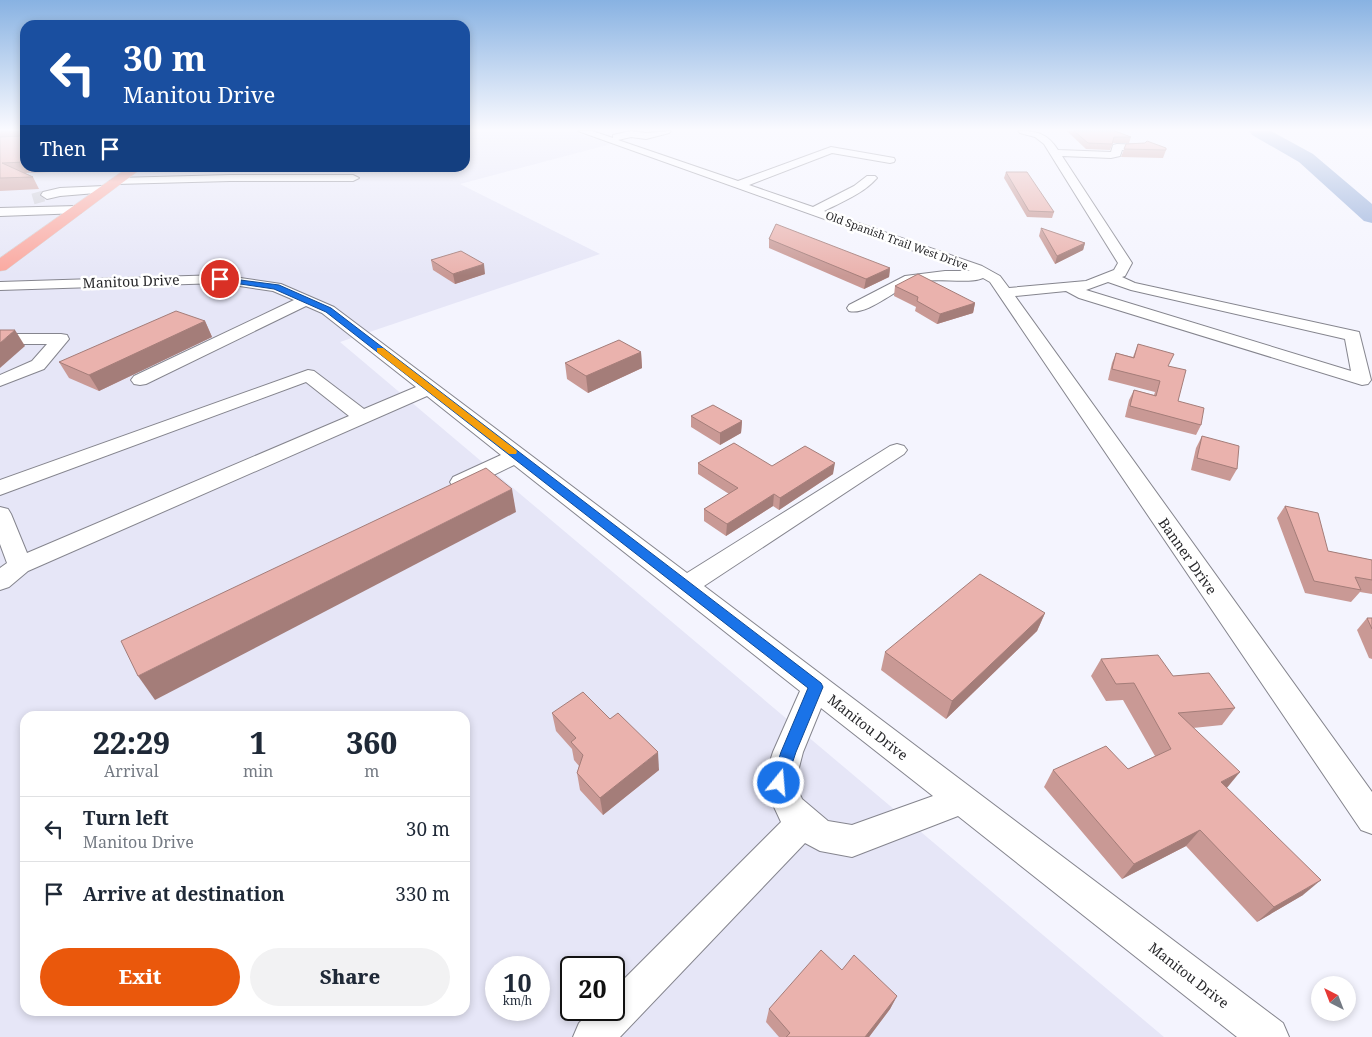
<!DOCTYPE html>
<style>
:root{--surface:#fff;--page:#f2f2f3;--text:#1f2937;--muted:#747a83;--line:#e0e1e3;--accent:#ea580c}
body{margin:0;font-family:"Noto Serif",serif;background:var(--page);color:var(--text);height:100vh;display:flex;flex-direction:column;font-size:19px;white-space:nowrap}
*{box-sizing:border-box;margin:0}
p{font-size:16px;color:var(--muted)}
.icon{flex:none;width:28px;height:28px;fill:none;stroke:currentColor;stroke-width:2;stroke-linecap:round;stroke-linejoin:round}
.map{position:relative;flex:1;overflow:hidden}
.panel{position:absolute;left:20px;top:711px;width:450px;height:305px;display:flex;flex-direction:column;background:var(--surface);border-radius:15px;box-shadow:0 2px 8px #0003}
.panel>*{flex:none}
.banner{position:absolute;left:20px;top:20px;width:450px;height:152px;border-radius:15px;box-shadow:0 2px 8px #0003;background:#1a4fa0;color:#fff;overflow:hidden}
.needle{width:32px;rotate:318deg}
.buttons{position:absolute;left:1311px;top:976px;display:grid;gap:10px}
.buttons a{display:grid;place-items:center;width:45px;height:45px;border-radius:50%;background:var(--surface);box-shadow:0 2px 8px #0003;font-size:25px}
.speed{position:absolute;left:485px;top:956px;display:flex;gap:10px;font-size:25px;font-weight:700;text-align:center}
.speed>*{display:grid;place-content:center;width:65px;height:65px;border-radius:50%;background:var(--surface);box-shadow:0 2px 8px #0003;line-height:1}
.speed small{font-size:12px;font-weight:400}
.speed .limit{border:2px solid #111;border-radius:8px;background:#fff;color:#111}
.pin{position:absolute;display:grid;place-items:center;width:42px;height:42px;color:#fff;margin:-21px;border:2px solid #fff;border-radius:50%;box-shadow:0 1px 5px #0007}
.me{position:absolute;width:55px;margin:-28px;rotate:17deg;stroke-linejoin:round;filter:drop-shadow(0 0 4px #0008)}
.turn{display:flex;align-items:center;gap:18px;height:105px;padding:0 20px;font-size:22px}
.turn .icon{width:65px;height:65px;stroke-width:2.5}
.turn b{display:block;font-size:35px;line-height:42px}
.then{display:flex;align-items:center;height:48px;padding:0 20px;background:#0003;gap:10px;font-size:19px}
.eta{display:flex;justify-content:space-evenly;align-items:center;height:85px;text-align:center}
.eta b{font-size:30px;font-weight:800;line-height:35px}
.action{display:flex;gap:10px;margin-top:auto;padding:10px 20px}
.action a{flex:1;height:58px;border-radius:30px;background:var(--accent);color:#fff;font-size:20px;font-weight:800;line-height:58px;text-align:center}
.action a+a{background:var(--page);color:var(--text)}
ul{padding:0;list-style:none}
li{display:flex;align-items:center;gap:15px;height:65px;padding:0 20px;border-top:1px solid var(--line)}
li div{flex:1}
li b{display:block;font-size:19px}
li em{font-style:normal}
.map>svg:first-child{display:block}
</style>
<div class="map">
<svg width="1372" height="1037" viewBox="0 0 1372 1037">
<rect width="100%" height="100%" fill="#f4f4fe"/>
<path fill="#e6e6f7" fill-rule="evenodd" d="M0,131L25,168H465V131H571L611,144L460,184L600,254L340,342L1164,1037H0ZM25,716H465V1011H25ZM496,968H539V1010H496ZM571,968H614V1010H571Z"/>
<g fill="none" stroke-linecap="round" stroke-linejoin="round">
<polygon fill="#99b0da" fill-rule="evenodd" points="1249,131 1271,131 1313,154 1372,204 1372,223 1364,221 1299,162 1252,135"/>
<polyline stroke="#cbcbd4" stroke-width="11" stroke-dasharray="11 5.5" stroke-linecap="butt" points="33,199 47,195"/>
<g stroke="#85858e" stroke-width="2">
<g id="minor">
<path d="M578,131H592L613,138V135L631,131L646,133L671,131L669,133L646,139L631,137L618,140L738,181L831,147L894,158L895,160L894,162L890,163L832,153L749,185L813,207L854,186L867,176H875L877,178C864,193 842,202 824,211L982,266L1000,276L1009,288L1086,281L1114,270L1118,263L1044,144L1035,137L1020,133L1018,131C1037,131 1047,133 1058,150L1111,152L1113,145L1117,144L1142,145L1143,147L1142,149L1122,150L1120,156L1111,158L1062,156L1132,263L1125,276L1122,277L1135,283L1359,332L1371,380L1368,384L1362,385L1079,298L1066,291L1015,296L1372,792V834L1361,830L990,282L983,278C967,285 933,276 913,283C896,289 867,316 849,311L847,308L849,305L905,276L945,271H970ZM1108,282L1131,290L1345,339L1351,371L1086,290Z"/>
<polygon points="230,175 353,175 359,178 353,181 230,181 116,184 110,181 116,178"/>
<polygon points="104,186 108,188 110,190 108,192 60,196 47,199 41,195 43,192 60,188"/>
<polygon points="77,206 81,207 83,210 81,213 0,216 0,208"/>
<path d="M220,275L281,284L334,307L687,573L890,446L897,444L904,446L907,450L904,454L704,586L1283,1023L1289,1037H1237L958,816L852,857L820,851L805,843L620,1037H573L579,1023L592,1010H614V989L781,822L763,783L773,752L800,691L514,465L469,487L461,489L453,487L450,482L453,477L501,455L427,396L28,571L9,587L0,590V568L7,563L0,544V507L8,509L11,514L27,553L349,416L306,382L0,495V480L308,370L314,371L364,409L416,387L322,313L306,306L146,384L140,385L134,384L131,380L134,376L294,300L273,291L220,283L0,290V282ZM821,708L933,796L852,825L828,821L802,799L795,783L803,752Z"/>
<polygon points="0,334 61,334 67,335 69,339 44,369 0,386 0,375 32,361 47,344 0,344"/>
</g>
</g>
<g stroke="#d4d4d5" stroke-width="1">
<polygon id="major" points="127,168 142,168 6,270 0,271 0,258"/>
</g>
<use href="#minor" fill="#fff" fill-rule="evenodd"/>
<use href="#major" fill="#faa79e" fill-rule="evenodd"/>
</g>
<g fill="#c99995">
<polygon points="0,131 25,131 25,168 81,168 76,171 25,173 33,177 39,189 0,191"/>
<polygon points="1067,131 1115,131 1131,137 1129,143 1113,143 1110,150 1086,149"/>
<polygon points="1126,144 1166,150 1163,158 1121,157"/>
<polygon points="1006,172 1054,212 1052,218 1027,217 1004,178"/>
<polygon points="1041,228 1085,243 1083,250 1055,264 1039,236"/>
<polygon points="769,239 890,268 889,277 864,289 769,248"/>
<polygon points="431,260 485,274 455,284 433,270"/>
<polygon points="895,286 975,303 973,313 937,324 915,311 916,307 894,296"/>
<polygon points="205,321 212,337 99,391 69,378 59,362"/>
<polygon points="1138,344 1168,366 1178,401 1201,425 1196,435 1125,417 1129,400 1134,390 1154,395 1155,392 1108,380 1112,363 1116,353 1133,357"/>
<polygon points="641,352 642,368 588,393 567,379 565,363"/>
<polygon points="691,416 742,421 741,433 720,445 691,427"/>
<polygon points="1202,436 1237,469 1230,481 1191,470 1196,448"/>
<polygon points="698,463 772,466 833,474 779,510 773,506 726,536 704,521 704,509 729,494 698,474"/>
<polygon points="1285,506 1328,551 1372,560 1372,594 1360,592 1351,602 1305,593 1277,518"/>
<polygon points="1045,613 1037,631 946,719 881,670 885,652"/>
<polygon points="1367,618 1372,618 1372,659 1369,658 1357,630"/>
<polygon points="1101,659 1173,676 1235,708 1222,725 1193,728 1227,788 1303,895 1257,922 1186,846 1122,879 1044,787 1053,770 1128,769 1155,756 1123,700 1106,701 1091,676"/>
<polygon points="552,713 659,770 603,815 580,790 577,773 579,766 574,760 572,749 556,731"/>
<polygon points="842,970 897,996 890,1009 869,1037 779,1037 766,1022 769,1009"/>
</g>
<g fill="#a47d79">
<polygon points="74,168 81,168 76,171"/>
<polygon points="1085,243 1083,250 1055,264 1057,256"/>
<polygon points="484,264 485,274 455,284 453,274"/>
<polygon points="890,268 889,277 864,289 866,279"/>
<polygon points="975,303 973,313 937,324 940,314"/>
<polygon points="205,321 212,337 99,391 89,375"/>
<polygon points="15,330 25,346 0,368 0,343"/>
<polygon points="641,352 642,368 588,393 586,376"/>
<polygon points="742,421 741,433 720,445 720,433"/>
<polygon points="835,463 833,474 779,510 780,498"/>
<polygon points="512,489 516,512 155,700 138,676"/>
<polygon points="774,494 773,506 726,536 727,524"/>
<polygon points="1045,613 1037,631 946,719 952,701"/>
<polygon points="658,752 659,770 603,815 600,798"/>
<polygon points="1240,772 1226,789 1221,782"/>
<polygon points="1200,830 1186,846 1122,879 1134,864"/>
<polygon points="1321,880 1303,895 1257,922 1274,907"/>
<polygon points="897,996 890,1009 869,1037 865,1037"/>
</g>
<g fill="#eab2ad" stroke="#a47d79">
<polygon points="21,131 25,131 25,162 2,163 33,177 0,178 0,137 20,136 21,134"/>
<polygon points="1074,131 1115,131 1131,137 1114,137 1112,144 1088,143"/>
<polygon points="1147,141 1166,148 1166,150 1124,149 1126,144 1145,143"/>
<polygon points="1006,172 1027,172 1054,212 1029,211"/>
<polygon points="776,224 890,268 866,279 769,239"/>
<polygon points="1041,228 1085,243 1057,256"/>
<polygon points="461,251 484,264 453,274 431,260"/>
<polygon points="918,274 975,303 940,314 917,301 918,297 895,286"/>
<polygon points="176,311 205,321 89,375 59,362"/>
<polygon points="0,330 15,330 0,343"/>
<polygon points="619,340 641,352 586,376 565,363"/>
<polygon points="1138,344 1174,354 1168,366 1186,370 1178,401 1204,408 1201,425 1130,406 1134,390 1156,396 1160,381 1112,369 1116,353 1134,358"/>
<polygon points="713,405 742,421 720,433 691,416"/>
<polygon points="1202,436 1239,446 1237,469 1197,458"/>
<polygon points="734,443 772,466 805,446 835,463 780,498 774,494 727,524 704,509 738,488 698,463"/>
<polygon points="486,468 512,489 138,676 121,641"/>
<polygon points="1285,506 1318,513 1328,551 1372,560 1372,580 1355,577 1361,590 1314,581"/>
<polygon points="980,574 1045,613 952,701 885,652"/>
<polygon points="1367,618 1372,618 1372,629"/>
<polygon points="1158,655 1173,676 1209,673 1235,708 1178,713 1240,772 1221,782 1321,880 1274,907 1200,830 1134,864 1053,770 1106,746 1128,769 1171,749 1134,683 1116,684 1101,659"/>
<polygon points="583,692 610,719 618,713 658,752 600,798 577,773 583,755 571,742 576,738 552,713"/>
<polygon points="821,950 842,970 854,955 897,996 865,1037 786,1037 790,1033 769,1009"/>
</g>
<linearGradient id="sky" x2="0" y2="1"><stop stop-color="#88b2e2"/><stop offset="0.47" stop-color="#fafaff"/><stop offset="1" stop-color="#fafaff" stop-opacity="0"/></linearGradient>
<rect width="1372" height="276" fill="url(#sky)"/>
<polygon fill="#1a73e8" stroke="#114b97" points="217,277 279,285 331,308 821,683 823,687 796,752 784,788 779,790 773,788 771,783 781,752 808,688 326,312 274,289 220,281 216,279"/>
<polygon fill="#f59e0b" points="377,348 383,348 516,450 517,452 516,454 509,454 377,352"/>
<g text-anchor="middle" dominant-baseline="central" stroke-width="5" stroke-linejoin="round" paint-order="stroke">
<g font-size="11" fill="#28282b" stroke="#fff">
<text transform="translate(897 240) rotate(20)">Old Spanish Trail West Drive</text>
</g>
<g font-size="14" fill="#28282b" stroke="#fff">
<text transform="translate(131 281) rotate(-2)">Manitou Drive</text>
<text transform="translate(1188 556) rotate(55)">Banner Drive</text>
<text transform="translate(868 727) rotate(38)">Manitou Drive</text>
<text transform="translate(1189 975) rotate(38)">Manitou Drive</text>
</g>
</g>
</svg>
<div class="buttons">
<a><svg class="needle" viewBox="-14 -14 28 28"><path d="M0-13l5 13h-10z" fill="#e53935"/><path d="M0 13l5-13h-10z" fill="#747a83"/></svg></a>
</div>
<div class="speed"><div>10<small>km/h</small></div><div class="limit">20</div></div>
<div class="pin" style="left:220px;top:279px;background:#d93025"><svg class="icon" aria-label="arrive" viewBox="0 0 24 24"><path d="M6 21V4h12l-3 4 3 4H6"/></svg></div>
<svg class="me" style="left:779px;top:783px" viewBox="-20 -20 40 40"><circle r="17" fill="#1a73e8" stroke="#fff" stroke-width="3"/><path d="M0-11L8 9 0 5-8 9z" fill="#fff"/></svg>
<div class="banner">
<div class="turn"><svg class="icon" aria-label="left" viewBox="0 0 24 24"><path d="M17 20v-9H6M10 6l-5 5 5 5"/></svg><div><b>30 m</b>Manitou Drive</div></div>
<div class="then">Then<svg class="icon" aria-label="arrive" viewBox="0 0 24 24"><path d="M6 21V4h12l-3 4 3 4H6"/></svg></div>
</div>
<section class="panel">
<div class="eta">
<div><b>22:29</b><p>Arrival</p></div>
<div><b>1</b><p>min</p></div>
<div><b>360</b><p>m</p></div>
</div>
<ul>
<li><svg class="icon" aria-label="left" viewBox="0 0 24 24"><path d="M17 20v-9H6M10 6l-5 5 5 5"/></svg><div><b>Turn left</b><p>Manitou Drive</p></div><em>30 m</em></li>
<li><svg class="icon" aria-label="arrive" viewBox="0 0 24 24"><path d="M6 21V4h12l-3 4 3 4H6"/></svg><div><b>Arrive at destination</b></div><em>330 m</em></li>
</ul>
<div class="action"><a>Exit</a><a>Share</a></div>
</section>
</div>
